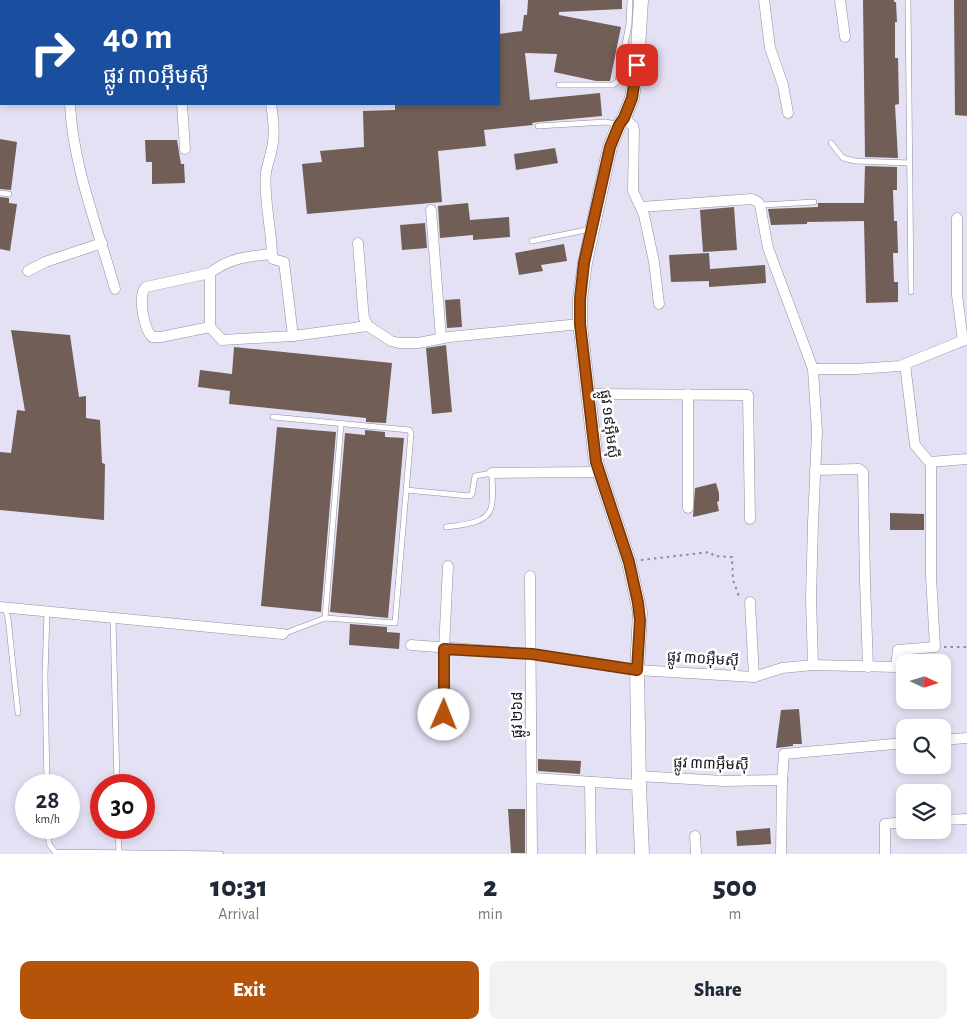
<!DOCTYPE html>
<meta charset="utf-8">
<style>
:root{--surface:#fff;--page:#f2f2f3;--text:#1f2937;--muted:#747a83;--accent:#b45309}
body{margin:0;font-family:"Alegreya Sans","Noto Sans Khmer",sans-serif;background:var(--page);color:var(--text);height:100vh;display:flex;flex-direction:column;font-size:19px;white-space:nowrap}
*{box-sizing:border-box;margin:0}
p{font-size:16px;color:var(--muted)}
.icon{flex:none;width:28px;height:28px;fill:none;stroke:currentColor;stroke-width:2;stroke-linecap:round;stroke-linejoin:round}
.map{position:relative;height:854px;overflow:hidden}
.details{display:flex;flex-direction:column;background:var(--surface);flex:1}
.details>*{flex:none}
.top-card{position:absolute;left:0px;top:0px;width:500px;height:105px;box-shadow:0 2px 8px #0003;background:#1a4fa0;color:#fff;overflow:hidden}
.needle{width:32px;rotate:94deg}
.buttons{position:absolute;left:896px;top:654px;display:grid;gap:10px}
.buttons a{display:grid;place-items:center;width:55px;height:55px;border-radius:10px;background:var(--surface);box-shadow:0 2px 8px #0003;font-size:25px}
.speed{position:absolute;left:15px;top:774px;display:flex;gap:10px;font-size:25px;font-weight:700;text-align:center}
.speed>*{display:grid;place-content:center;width:65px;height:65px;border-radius:50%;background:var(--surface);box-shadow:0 2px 8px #0003;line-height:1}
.speed small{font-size:12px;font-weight:400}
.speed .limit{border:8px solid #d22;background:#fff;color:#111}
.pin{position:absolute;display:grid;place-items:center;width:42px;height:42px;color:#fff;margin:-21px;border-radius:10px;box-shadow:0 2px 8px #0006}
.me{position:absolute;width:55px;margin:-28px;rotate:1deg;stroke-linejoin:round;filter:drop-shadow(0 0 4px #0008)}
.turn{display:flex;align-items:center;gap:18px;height:105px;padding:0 20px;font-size:22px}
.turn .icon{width:65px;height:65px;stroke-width:2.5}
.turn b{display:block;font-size:35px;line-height:42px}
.eta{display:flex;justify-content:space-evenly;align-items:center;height:85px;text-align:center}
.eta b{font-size:30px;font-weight:800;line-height:35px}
.action{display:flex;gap:10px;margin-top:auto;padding:10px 20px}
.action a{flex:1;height:58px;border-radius:10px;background:var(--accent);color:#fff;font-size:20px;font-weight:800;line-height:58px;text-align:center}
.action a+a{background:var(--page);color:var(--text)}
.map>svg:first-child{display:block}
</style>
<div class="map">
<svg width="967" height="854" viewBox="0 0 967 854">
<rect width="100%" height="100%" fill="#e5e1f4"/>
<g fill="#705e57">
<polygon points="528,0 622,0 622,9 559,12 559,15 621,27 610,81 596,81 554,72 557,54 525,53 530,100 600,93 602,116 538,122 532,123 533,125 484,130 486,146 438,151 442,202 307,214 302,164 322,162 320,151 364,147 363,111 395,110 395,104 499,104 499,34 522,31 524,15 527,15"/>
<polygon points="863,0 894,0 894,2 896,2 897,22 895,22 895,58 898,58 899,104 895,105 898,158 865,157"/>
<polygon points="954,0 967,0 967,116 955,115"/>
<polygon points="0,139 17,142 11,190 0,189"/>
<polygon points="145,140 177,140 181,164 184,164 185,183 152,184 152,162 146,162"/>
<polygon points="555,148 558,163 516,170 514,154"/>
<polygon points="865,166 897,167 897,190 893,190 894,221 897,221 898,253 893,253 894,282 898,282 898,302 866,303 864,221 807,222 807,224 771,225 768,209 818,207 818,203 864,203"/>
<polygon points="0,197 9,198 9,203 17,204 10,251 0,249"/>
<polygon points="468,203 470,220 509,217 510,237 473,240 473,235 440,238 438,206"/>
<polygon points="734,207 737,250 703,252 700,210"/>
<polygon points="425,223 427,248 402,250 400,225"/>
<polygon points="564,244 567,261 541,265 543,271 519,275 515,253"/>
<polygon points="709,253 710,269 765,265 766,283 709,287 709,281 671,282 669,255"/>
<polygon points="460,299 462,327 447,328 445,300"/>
<polygon points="11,330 70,335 79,397 86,396 86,418 100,420 102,463 105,464 104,520 0,510 0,452 11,453 17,410 25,411"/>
<polygon points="446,345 452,412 432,414 426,348"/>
<polygon points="234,347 392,363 386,423 366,422 366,418 229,404 230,391 198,387 200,370 232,374"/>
<polygon points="277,427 336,432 321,612 261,606"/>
<polygon points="365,430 385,432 385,437 404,438 388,618 330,612 345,433 365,435"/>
<polygon points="716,483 719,493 719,501 717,502 719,511 693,517 695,488"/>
<polygon points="890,513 924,514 924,530 890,530"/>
<polygon points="350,624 387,627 387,632 400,633 399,649 349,645"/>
<polygon points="799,709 802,744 793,744 793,746 776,748 781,710"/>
<polygon points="538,759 581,761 580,774 538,771"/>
<polygon points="508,809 525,809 525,853 511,853"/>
<polygon points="770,828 771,844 737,846 736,831"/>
</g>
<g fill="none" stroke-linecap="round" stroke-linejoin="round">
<g stroke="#928ea0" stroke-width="6">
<g id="lane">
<polyline points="322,0 322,1"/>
<polyline points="435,0 435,1"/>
<polyline points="908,0 911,292"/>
<polyline points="559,85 613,85 618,81 629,24 630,0"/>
<polyline points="538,126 606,122 619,125"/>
<polyline points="831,143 843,158 855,161 910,163"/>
<polyline points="0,193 9,194"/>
<polyline points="760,205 814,202"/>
<polyline points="532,241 591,229"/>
<polyline points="273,417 409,430 411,433 395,623 325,618 283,634"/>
<path d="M406,490L470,496L472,494L475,476L492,473C492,484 494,498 491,508C487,524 460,525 446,527"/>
<polyline points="5,607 8,618 18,713"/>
<polyline points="47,611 45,676 47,785"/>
<polyline points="113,617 117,785"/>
<polyline points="325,618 341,424"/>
<polyline points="48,828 49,844 55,852 221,854"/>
<polyline points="118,828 119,853"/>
</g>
</g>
<g stroke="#928ea0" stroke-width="11">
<g id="street">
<polyline points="764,0 770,48 783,85 788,113"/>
<polyline points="840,0 845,37"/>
<path d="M70,104C73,167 98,228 115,289"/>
<polyline points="182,104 185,149"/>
<path d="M271,104C273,116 275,129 273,142C272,152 268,162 266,172C263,197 272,230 272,257L273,259L284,262L293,336"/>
<polyline points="624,118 633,126 634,130 633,191 644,215 654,262 659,304"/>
<polyline points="641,207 752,199 758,202 760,205 768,248 813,369 817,432 813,523 811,598 813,665"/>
<polyline points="431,210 441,338"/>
<polyline points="957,218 957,295 963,341"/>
<polyline points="358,243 363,308 364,318 368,326"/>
<path d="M272,254C249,256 229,258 210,273V327L222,340L293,336L368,326L391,341L399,343H418L449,337L580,324"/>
<polyline points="28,271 45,262 102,243"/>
<path d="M210,273L146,287C137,295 144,329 152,337H161L210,327"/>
<polyline points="813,369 856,369 900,366 967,339"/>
<polyline points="588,394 748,395 750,519"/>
<polyline points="688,394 688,508"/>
<polyline points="930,462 967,459"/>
<polyline points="815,470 859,469 863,472 865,581 868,667"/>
<polyline points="492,473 599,472"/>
<polyline points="530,576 532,854"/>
<polyline points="750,602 754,677"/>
<polyline points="0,607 283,634"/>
<polyline points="411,645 532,654 637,670 754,677 782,668 813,665 896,667 898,650 935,647 931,576 931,464 915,445 905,364"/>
<polyline points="444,726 444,649 448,566"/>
<polyline points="942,740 967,738"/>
<polyline points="638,776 724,781 782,780"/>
<polyline points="533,778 639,785"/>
<polyline points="590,782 591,854"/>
<polyline points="942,820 967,819"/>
<polyline points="695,836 696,854"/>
<polyline points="781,854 782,780 784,754 905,743"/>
<polyline points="885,854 885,824 905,822"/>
</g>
</g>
<g stroke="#928ea0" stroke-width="15">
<polyline id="secondary" points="641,0 637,65 632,98 624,118 619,125 610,147 585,263 580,299 580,324 596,462 629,562 640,613 637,670 639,785 642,854"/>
</g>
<g stroke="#928ea0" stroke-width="16">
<g id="primary">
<polyline points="71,1 82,0"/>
<polyline points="256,1 266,0"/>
<polyline points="0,10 1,10"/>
<polyline points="0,34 1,34"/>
</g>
</g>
<g stroke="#8e8b99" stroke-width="2" stroke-dasharray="2.5 4" stroke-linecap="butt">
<polyline points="641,560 710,552 714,556 732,557 733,580 740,599"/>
<polyline points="944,647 967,647"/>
</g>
<use href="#lane" stroke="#fff" stroke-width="5"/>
<use href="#street" stroke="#fff" stroke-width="10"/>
<use href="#secondary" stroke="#fff" stroke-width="14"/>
<use href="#primary" stroke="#fff" stroke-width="15"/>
</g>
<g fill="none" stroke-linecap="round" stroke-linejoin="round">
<g stroke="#753606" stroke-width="12">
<polyline id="route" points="444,715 444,649 532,654 637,670 640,620 638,603 629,562 596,462 580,324 580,299 584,263 610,147 619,125 624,118 632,98 637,65"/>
</g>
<use href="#route" stroke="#b45309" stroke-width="9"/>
</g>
<g text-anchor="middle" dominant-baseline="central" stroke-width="5" stroke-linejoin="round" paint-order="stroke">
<g font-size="15" fill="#1a191f" stroke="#fff">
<text transform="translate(609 424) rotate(83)">ផ្លូវ ១៩អ៊ឹមស៊ី</text>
<text transform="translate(703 659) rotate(4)">ផ្លូវ ៣០អ៊ឹមស៊ី</text>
<text transform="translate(517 715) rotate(-90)">ផ្លូវ ២៦៨</text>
<text transform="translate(711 764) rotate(2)">ផ្លូវ ៣៣អ៊ឹមស៊ី</text>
</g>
</g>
</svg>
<div class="buttons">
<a><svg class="needle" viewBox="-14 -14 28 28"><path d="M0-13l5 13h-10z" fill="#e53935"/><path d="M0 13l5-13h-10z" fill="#747a83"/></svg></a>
<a><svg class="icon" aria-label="search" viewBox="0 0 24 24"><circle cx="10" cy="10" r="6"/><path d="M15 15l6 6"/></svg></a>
<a><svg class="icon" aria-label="layers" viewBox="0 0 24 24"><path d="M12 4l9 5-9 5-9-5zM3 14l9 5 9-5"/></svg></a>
</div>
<div class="speed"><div>28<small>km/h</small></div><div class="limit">30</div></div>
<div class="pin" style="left:637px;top:65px;background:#d93025"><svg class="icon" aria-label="arrive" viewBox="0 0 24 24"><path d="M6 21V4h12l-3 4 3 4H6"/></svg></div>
<svg class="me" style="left:444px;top:715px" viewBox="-20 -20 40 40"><circle r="19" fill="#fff"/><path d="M0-13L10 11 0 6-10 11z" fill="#b45309"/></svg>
<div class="top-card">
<div class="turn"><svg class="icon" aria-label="right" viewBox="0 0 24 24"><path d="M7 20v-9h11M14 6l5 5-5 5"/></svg><div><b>40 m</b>ផ្លូវ ៣០អ៊ឹមស៊ី</div></div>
</div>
</div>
<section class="details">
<div class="eta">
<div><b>10:31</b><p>Arrival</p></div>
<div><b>2</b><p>min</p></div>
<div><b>500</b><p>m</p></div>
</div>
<div class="action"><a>Exit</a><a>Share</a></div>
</section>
